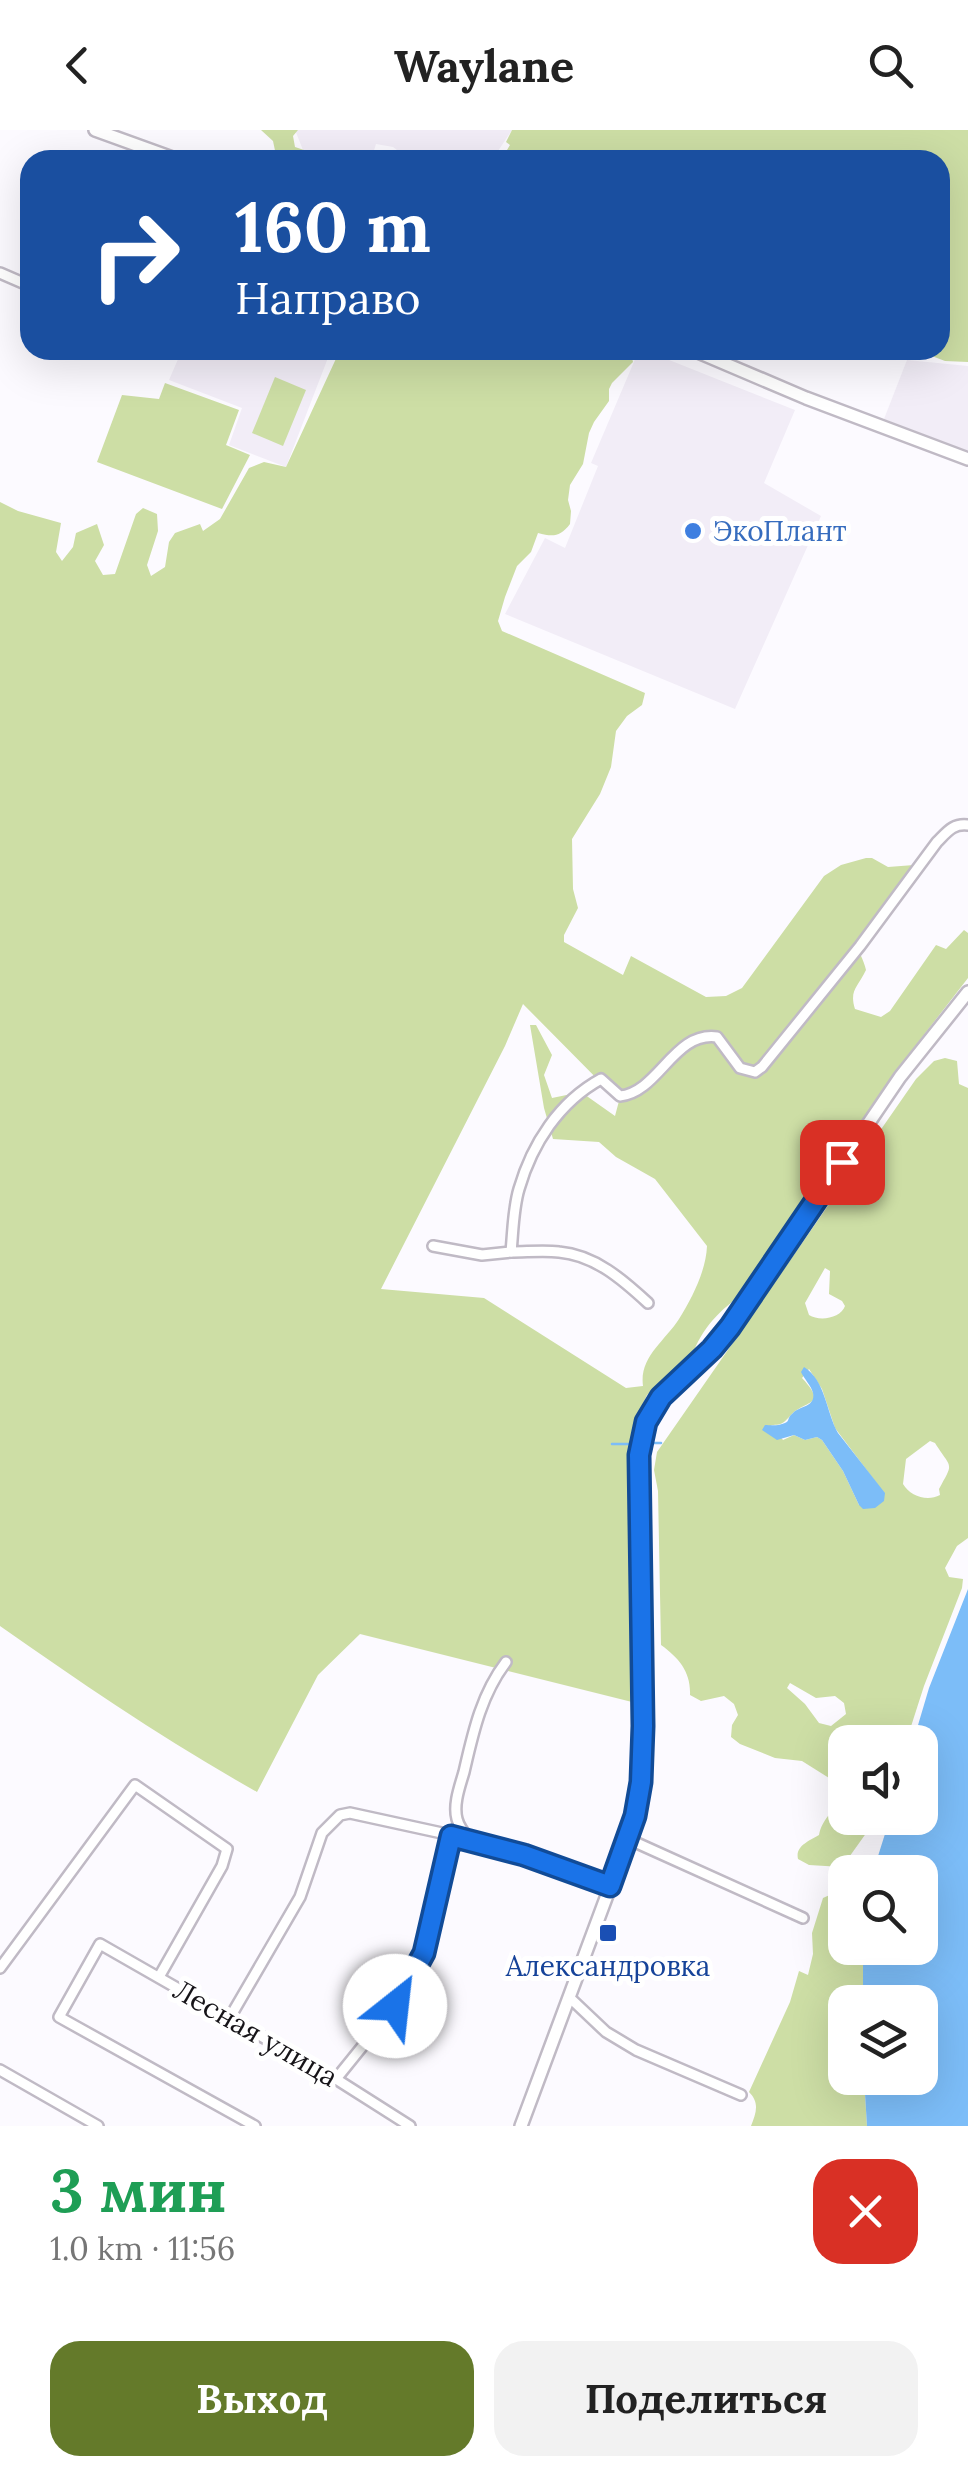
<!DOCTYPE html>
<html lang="ru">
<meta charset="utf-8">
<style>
:root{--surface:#fff;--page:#f2f2f2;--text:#222;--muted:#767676;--accent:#647a2a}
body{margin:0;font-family:Lora,serif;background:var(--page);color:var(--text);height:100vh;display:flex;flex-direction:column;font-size:38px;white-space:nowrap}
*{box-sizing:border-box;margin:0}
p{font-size:32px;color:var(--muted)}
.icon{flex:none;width:55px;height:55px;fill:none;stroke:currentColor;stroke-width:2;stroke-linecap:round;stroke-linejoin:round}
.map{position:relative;height:1996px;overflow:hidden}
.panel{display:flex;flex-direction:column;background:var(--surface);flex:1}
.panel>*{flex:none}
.guide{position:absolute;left:20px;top:20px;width:930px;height:210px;border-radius:30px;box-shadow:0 10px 40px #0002;background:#1a4fa0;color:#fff;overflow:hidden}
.fabs{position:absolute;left:828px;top:1595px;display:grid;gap:20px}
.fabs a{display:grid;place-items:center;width:110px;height:110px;border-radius:20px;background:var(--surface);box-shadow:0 10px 40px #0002;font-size:50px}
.pin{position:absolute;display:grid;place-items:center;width:85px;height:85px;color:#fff;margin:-42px;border-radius:20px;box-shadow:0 5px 15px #0006}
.me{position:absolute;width:110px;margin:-55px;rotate:29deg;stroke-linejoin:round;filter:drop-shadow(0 0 8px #0008)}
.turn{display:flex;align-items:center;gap:35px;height:210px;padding:0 50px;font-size:45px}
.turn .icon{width:130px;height:130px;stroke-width:2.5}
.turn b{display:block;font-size:70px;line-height:85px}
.round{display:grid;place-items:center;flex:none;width:105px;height:105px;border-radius:30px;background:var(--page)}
.overview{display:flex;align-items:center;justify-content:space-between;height:170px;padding:0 50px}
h1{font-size:60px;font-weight:700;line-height:75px;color:#1e9e55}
.primary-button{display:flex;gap:20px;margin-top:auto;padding:20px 50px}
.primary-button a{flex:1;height:115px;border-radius:30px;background:var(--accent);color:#fff;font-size:40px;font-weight:700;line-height:115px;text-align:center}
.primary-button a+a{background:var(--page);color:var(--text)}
header{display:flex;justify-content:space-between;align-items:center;height:130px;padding:0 50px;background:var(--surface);font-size:45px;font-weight:700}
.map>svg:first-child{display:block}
</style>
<header><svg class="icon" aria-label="back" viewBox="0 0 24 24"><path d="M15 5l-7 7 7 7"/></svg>Waylane<svg class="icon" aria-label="search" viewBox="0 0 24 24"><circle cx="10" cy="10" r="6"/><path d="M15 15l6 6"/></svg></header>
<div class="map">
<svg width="968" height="1996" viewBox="0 0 968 1996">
<rect width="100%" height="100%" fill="#fcfaff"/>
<g fill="#f2edf7">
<polygon points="295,0 512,0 492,30 403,30 405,26 393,17 376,14 371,30 307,30"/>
<polygon points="182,220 331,220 286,337 229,315 242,278 169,250"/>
<polygon points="639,220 644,220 795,280 764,353 821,386 735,579 505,484 545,408 565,418 598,336 591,333"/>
<polygon points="907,230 968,236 968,321 884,289"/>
</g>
<g fill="#cddea5" fill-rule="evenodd">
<polygon points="261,0 298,0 293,6 295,17 307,21 316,30 277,30 273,11"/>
<polygon points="512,0 968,0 968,232 945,231 916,220 940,220 940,30 677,30 655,21 650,30 501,30 510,15 506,12"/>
<path d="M340,220H630L633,232L612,253L609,259V271L594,292L589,303L583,334L570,355L568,370L571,381L570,394C560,407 553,407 538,403L531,422L517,436L505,467L498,491L502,501L645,563L642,575L627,586L616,601L611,637L600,664L572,709L573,759L578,778L564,805V812L623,845L631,826L706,867L726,866L742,858L824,746L841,735L866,728H872L888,737L914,735L857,811C857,820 864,830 866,840C858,857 849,860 855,879L881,887L890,881L936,815L946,819L964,800L968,803V848L892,946L745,1163C721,1178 701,1199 692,1226L647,1265L636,1288L631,1326L632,1572L360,1504L318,1545L257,1662C168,1612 84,1555 0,1496V372L18,381L61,393L56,422L62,431L73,417L76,403L97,394L104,415L95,431L103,445L115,444L136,384L143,378L157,384L158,401L147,435L151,446L165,437L169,412L175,403L200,394L203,401L220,389L249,338L264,332L286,337ZM523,874L619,971L615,986L581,962L552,968L544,945L552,925L536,895H530L544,978L553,1009L599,1012L616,1027L655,1049L707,1116C706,1141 692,1168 679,1189C665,1211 639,1227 643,1256L626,1258L484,1168L381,1159L505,916Z"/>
<polygon points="275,247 306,260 283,316 252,303"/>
<polygon points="165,253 239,280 226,315 250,325 222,379 97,332 122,265 159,269"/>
<path d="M945,928L957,931L959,954L968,958V1408L957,1416L945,1438L949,1447L963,1449L962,1458L924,1556L906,1612H845V1688H877L842,1737L809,1735L798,1729C795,1716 809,1711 819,1705C822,1688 836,1680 842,1664L837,1653L802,1631L775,1628L740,1614L731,1607L732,1595L738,1585L734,1574L724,1566L701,1571L690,1565C691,1542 679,1528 661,1515L658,1361L654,1340L657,1322L916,949L934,931ZM825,1138L830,1141L829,1164L842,1171L845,1176C841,1188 820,1192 809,1185L805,1173ZM809,1239L822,1259L835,1298L884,1363L859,1375L843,1341L822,1310L817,1307L805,1310L794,1305L783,1310L771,1295C784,1295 784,1292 792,1284C806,1270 828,1276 802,1248ZM930,1311L935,1313C952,1340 954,1331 939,1359L940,1365C927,1372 910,1366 903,1354L906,1329ZM790,1553L816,1568L835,1566L844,1573L846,1584L831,1596L819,1593L805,1574L787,1558Z"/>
<path d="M845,1758V1818H863V1872H845V1948H864L867,1996H751C756,1983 760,1973 749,1962L790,1872L799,1841L808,1845L813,1824L812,1803L823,1768Z"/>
</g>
<g fill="#7cbdf8">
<path d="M804,1237C826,1251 826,1282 838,1303L885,1363L884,1371L875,1378L863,1379L859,1375L843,1341L822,1310L817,1307L805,1310L794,1305L777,1310L762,1300L765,1295C769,1295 778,1296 782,1294C792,1291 785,1290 793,1283C799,1276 816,1277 813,1263C811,1255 804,1249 801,1242Z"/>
<polygon points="968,1459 968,1996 867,1996 864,1948 920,1948 920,1872 863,1872 863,1818 920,1818 920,1742 873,1742 890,1688 920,1688 920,1612 913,1612 929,1558"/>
</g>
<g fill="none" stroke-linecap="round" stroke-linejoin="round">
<g stroke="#7cbdf8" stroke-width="2.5">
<polyline points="645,1313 661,1313"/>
<polyline points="612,1314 635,1314"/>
</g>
<g stroke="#c0bac5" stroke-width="14">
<g id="street">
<polyline points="0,143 30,156"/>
<polyline points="433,1116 482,1125 511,1122"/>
<path d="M648,1173C623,1150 595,1125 559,1122C544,1120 527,1122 511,1122C513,1102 513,1079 519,1059C532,1014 559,972 601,949L620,966C659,962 674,901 717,907L740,938L755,942L762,937L860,816L937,712C947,702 953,693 968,695"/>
<path d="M469,1709C464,1703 459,1697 457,1689C453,1674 460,1656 464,1642C473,1603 481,1565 506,1532"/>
<polyline points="628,1709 803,1788"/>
<polyline points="0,1838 135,1655 227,1719 222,1736 159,1847"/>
<polyline points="569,1867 606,1902 636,1920 741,1965"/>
<polyline points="229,1889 300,1767 322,1703 340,1685 350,1683 451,1705 524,1725 610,1756"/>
<polyline points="0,1940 98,1996"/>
<polyline points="336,1949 395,1876 424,1823 451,1705"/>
<polyline points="255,1996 59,1887 100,1814 336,1949 410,1996"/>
</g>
</g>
<g stroke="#c0bac5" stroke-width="16">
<g id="secondary">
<polyline points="95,0 178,30"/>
<polyline points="693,220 806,268 968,329"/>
<polyline points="521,1996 628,1709 641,1651 643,1596 639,1325 646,1293 653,1279 661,1267 712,1219 730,1197 900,947 968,862"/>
</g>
</g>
<use href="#street" stroke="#fff" stroke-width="9"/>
<use href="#secondary" stroke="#fff" stroke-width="11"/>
</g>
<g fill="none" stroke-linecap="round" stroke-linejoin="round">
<g stroke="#114b97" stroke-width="25">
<polyline id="route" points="395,1876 424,1823 451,1706 524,1725 610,1756 635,1686 641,1652 643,1596 639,1325 646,1292 661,1267 712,1219 730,1197 842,1032"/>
</g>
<use href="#route" stroke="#1a73e8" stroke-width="18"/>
</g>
<circle fill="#3f7fe0" stroke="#fff" stroke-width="4" cx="693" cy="401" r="10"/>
<rect fill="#1a4fb4" stroke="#fff" stroke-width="4" x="598" y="1793" width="20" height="20" rx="5"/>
<g text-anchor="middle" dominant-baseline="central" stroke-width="10" stroke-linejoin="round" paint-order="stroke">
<g font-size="28" fill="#366cbe" stroke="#fff" text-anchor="start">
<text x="713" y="401">ЭкоПлант</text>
</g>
<g font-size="28" fill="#164399" stroke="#fff">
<text x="608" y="1836">Александровка</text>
</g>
<g font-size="28" fill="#161418" stroke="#fff">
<text transform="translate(256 1903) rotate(30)">Лесная улица</text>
</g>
</g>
</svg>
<div class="fabs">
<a><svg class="icon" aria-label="sound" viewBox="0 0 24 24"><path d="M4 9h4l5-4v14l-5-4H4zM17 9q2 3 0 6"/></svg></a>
<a><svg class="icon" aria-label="search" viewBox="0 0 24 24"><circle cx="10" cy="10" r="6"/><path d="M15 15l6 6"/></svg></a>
<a><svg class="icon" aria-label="layers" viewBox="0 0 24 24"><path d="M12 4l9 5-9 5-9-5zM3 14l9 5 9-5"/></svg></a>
</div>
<div class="pin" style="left:842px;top:1032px;background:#d93025"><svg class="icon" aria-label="arrive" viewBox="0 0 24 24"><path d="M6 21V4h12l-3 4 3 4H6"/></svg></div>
<svg class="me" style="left:395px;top:1876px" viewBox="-20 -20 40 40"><circle r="19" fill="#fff"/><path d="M0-13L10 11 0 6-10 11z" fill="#1a73e8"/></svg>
<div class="guide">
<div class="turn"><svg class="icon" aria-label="right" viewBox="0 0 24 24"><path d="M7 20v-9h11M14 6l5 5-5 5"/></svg><div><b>160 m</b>Направо</div></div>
</div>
</div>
<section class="panel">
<div class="overview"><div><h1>3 мин</h1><p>1.0 km · 11:56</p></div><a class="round" style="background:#d93025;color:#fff"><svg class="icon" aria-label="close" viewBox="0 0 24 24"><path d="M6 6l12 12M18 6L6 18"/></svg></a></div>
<div class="primary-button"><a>Выход</a><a>Поделиться</a></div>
</section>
